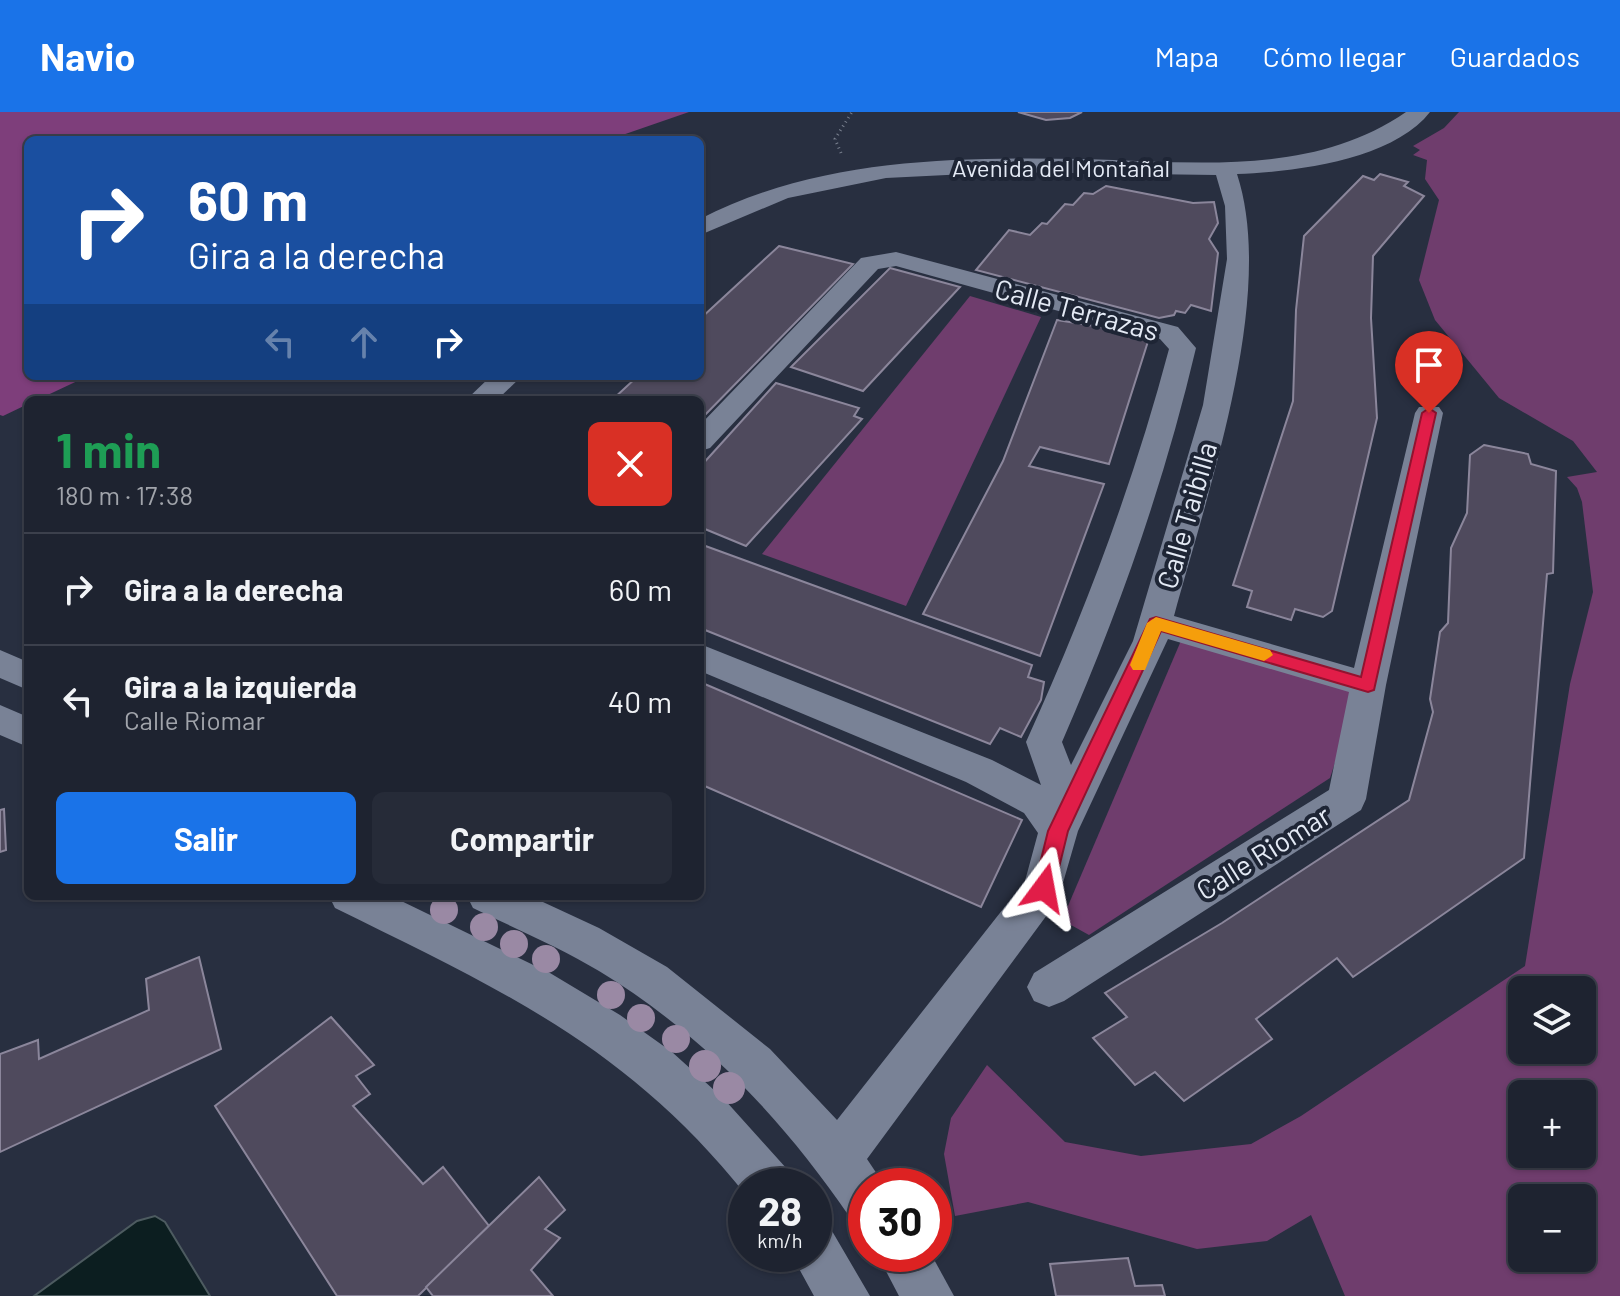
<!DOCTYPE html>
<html lang="es">
<meta charset="utf-8">
<style>
:root{--surface:#1e2330;--page:#262b38;--text:#f1f3f6;--muted:#a1a4ab;--line:#3c404c;--accent:#1a73e8}
body{margin:0;font-family:Barlow,sans-serif;background:var(--page);color:var(--text);height:100vh;display:flex;flex-direction:column;font-size:30px;white-space:nowrap}
*{box-sizing:border-box;margin:0}
p{font-size:26px;color:var(--muted)}
.icon{flex:none;width:44px;height:44px;fill:none;stroke:currentColor;stroke-width:2;stroke-linecap:round;stroke-linejoin:round}
.map{position:relative;flex:1;overflow:hidden}
.side{position:absolute;left:24px;top:284px;width:680px;height:504px;display:flex;flex-direction:column;background:var(--surface);border-radius:12px;box-shadow:0 2px 6px #0004,0 0 0 2px var(--line)}
.side>*{flex:none}
.top-card{position:absolute;left:24px;top:24px;width:680px;height:244px;border-radius:12px;box-shadow:0 2px 6px #0004,0 0 0 2px var(--line);background:#1a4fa0;color:#fff;overflow:hidden}
.tools{position:absolute;left:1508px;top:864px;display:grid;gap:16px}
.tools a{display:grid;place-items:center;width:88px;height:88px;border-radius:12px;background:var(--surface);box-shadow:0 2px 6px #0004,0 0 0 2px var(--line);font-size:40px}
.speed{position:absolute;left:728px;top:1056px;display:flex;gap:16px;font-size:40px;font-weight:700;text-align:center}
.speed>*{display:grid;place-content:center;width:104px;height:104px;border-radius:50%;background:var(--surface);box-shadow:0 2px 6px #0004,0 0 0 2px var(--line);line-height:1}
.speed small{font-size:20px;font-weight:400}
.speed .limit{border:12px solid #d22;background:#fff;color:#111}
.pin{position:absolute;display:grid;place-items:center;width:68px;height:68px;color:#fff;margin:-82px -34px;border-radius:50% 50% 50% 0;rotate:-45deg;box-shadow:0 0 8px #0007}
.pin .icon{rotate:45deg}
.me{position:absolute;width:88px;margin:-44px;rotate:13deg;stroke-linejoin:round;filter:drop-shadow(0 0 6px #0008)}
.turn{display:flex;align-items:center;gap:28px;height:168px;padding:0 32px;font-size:36px}
.turn .icon{width:104px;height:104px;stroke-width:2.5}
.turn b{display:block;font-size:56px;line-height:68px}
.lanes{display:flex;align-items:center;height:76px;padding:0 32px;background:#0003;justify-content:center;gap:40px;direction:ltr}
.lanes .off{opacity:.35}
.round{display:grid;place-items:center;flex:none;width:84px;height:84px;border-radius:12px;background:var(--page)}
.headline{display:flex;align-items:center;justify-content:space-between;height:136px;padding:0 32px}
h1{font-size:48px;font-weight:700;line-height:60px;color:#1e9e55}
.cta{display:flex;gap:16px;margin-top:auto;padding:16px 32px}
.cta a{flex:1;height:92px;border-radius:12px;background:var(--accent);color:#fff;font-size:32px;font-weight:700;line-height:92px;text-align:center}
.cta a+a{background:var(--page);color:var(--text)}
ul{padding:0;list-style:none}
li{display:flex;align-items:center;gap:24px;height:112px;padding:0 32px;border-top:2px solid var(--line)}
li div{flex:1}
li b{display:block;font-size:30px}
li em{font-style:normal}
header{display:flex;align-items:center;gap:48px;box-sizing:border-box;height:112px;padding:0 40px;background:var(--accent);color:#fff}
header strong{font-size:38px}
nav{display:flex;gap:44px;margin-inline-start:auto;font-size:28px}
.map>svg:first-child{display:block}
</style>
<header>
<strong>Navio</strong>
<nav><a>Mapa</a><a>Cómo llegar</a><a>Guardados</a></nav>
</header>
<div class="map">
<svg width="1620" height="1184" viewBox="0 0 1620 1184">
<rect width="100%" height="100%" fill="#282f40"/>
<g fill="#6f3d6d" fill-rule="evenodd">
<path d="M1459,0H1620V1184H1345L1311,1103L1267,1129L1197,1137L1028,1090L955,1104L944,1042L951,1006L987,953L1065,1030L1141,1044L1251,1032L1301,1004L1525,854L1570,572L1593,480L1582,390L1577,376L1567,365L1597,360L1573,329L1499,286L1435,208L1419,168L1439,88L1425,67L1427,48L1413,43L1420,38L1413,34L1444,16ZM1522,878H1582V938H1522ZM1522,982H1582V1042H1522ZM1522,1086H1582V1146H1522Z"/>
<polygon points="970,184 1041,205 906,494 762,442"/>
<polygon points="1183,524 1358,579 1330,666 1089,823 1062,808"/>
</g>
<polygon fill="#7e3e7b" points="0,0 689,0 608,28 28,28 28,264 88,264 37,288 28,288 28,292 3,304 0,303"/>
<polygon fill="#0c1e20" stroke="#4d5b60" stroke-width="2" points="155,1104 165,1110 210,1184 34,1184 137,1109"/>
<g fill="#4f4a5d" stroke="#8b869b" stroke-width="2">
<polygon points="1018,0 1082,0 1070,6 1046,8"/>
<polygon points="1380,62 1408,70 1404,74 1424,84 1373,144 1371,206 1377,306 1332,499 1323,505 1295,497 1291,508 1247,495 1252,479 1233,473 1293,289 1296,198 1304,124 1363,64 1374,68"/>
<polygon points="1106,74 1193,91 1214,90 1218,111 1209,127 1218,141 1211,199 1191,193 1185,201 1176,199 1174,203 1159,206 976,158 1009,118 1030,123 1042,111 1047,112 1065,92 1073,93 1084,81 1093,82"/>
<polygon points="779,134 853,152 700,308 700,288 612,288 638,264 700,264 700,207"/>
<polygon points="890,156 960,175 863,279 791,255"/>
<polygon points="1057,208 1150,223 1109,352 1040,335 1029,354 1104,372 1040,544 923,502 1003,349"/>
<polygon points="776,271 859,296 854,304 862,307 746,434 700,415 700,355"/>
<polygon points="1484,333 1528,342 1531,352 1556,359 1553,461 1547,462 1524,746 1353,865 1337,846 1256,907 1272,927 1184,989 1155,960 1135,973 1093,926 1127,905 1105,881 1222,811 1409,688 1433,600 1430,587 1440,520 1448,511 1451,436 1467,401 1470,343"/>
<polygon points="700,432 1032,553 1028,565 1044,570 1041,588 1021,625 1000,616 990,632 700,516"/>
<polygon points="700,570 1022,708 981,795 700,672"/>
<polygon points="4,697 6,738 0,740 0,698"/>
<polygon points="199,845 221,937 0,1040 0,942 38,928 39,947 149,898 146,867"/>
<polygon points="331,905 374,953 356,964 370,982 353,994 423,1072 443,1055 489,1114 418,1184 337,1184 215,994"/>
<polygon points="539,1065 565,1098 545,1117 560,1126 531,1158 553,1184 433,1184 426,1175"/>
<polygon points="1128,1146 1135,1174 1162,1173 1165,1184 1056,1184 1050,1152"/>
</g>
<g fill="none" stroke-linecap="round" stroke-linejoin="round">
<polyline stroke="#7b8290" stroke-width="3" stroke-dasharray="1 4" stroke-linecap="butt" points="841,41 835,27 852,0"/>
<g fill="#798296" fill-rule="evenodd">
<path d="M1406,0H1430C1393,48 1294,60 1237,62C1277,185 1207,381 1174,504L1354,556L1415,301L1419,295H1439L1443,301L1386,573L1366,687L1361,698L1064,889L1049,895L1034,889L1027,875L1034,861L1329,678L1349,580L1168,527L1078,719L1058,788L867,1047L885,1074H866V1111L849,1104C782,1006 701,921 599,859C559,835 516,817 473,796L467,784H530L599,816L667,855L770,937L837,1008L1025,769L1038,721L1024,701L966,670L700,559V532L992,648L1041,673L1026,630C1084,502 1133,373 1169,237L1160,227L896,154L878,157L710,336L700,339V313L861,146L896,140L1178,215L1196,236C1164,372 1118,502 1062,630L1071,653L1133,529L1203,293L1227,147L1225,94L1216,63L1007,60L886,66L788,86L700,123V107C818,46 954,45 1084,47C1193,50 1312,65 1406,0Z"/>
<polygon points="491,264 522,264 497,288 466,288"/>
<polygon points="0,538 28,550 28,578 0,566"/>
<polygon points="0,593 28,605 28,635 0,623"/>
<path d="M329,784H391L550,861L620,903L672,940L724,987L787,1057L794,1074H746V1083C627,934 501,878 335,796Z"/>
<polygon points="814,1112 832,1119 870,1184 814,1184 791,1142 814,1142"/>
<polygon points="877,1142 931,1142 954,1184 899,1184"/>
</g>
</g>
<g fill="#9a89a4">
<circle cx="444" cy="798" r="14"/>
<circle cx="484" cy="815" r="14"/>
<circle cx="514" cy="832" r="14"/>
<circle cx="546" cy="847" r="14"/>
<circle cx="611" cy="883" r="14"/>
<circle cx="641" cy="906" r="14"/>
<circle cx="676" cy="927" r="14"/>
<circle cx="705" cy="954" r="16"/>
<circle cx="729" cy="976" r="16"/>
</g>
<polygon fill="#e11d48" stroke="#92132f" stroke-width="2" points="1429,296 1436,301 1374,578 1368,580 1161,519 1068,719 1054,776 1051,782 1037,782 1034,776 1048,719 1150,507 1156,505 1361,565 1422,301"/>
<polygon fill="#f59e0b" points="1156,505 1270,538 1273,543 1264,549 1161,519 1145,558 1133,558 1130,553 1147,511"/>
<g text-anchor="middle" dominant-baseline="central" stroke-width="8" stroke-linejoin="round" paint-order="stroke">
<g font-size="24" fill="#e4eaf5" stroke="#1e2535">
<text x="1061" y="55">Avenida del Montañal</text>
</g>
<g font-size="28" fill="#e4eaf5" stroke="#1e2535">
<text transform="translate(1077 197) rotate(15)">Calle Terrazas</text>
<text transform="translate(1186 403) rotate(-74)">Calle Taibilla</text>
<text transform="translate(1263 740) rotate(-32)">Calle Riomar</text>
</g>
</g>
</svg>
<div class="tools">
<a><svg class="icon" aria-label="layers" viewBox="0 0 24 24"><path d="M12 4l9 5-9 5-9-5zM3 14l9 5 9-5"/></svg></a>
<a>+</a>
<a>−</a>
</div>
<div class="speed"><div>28<small>km/h</small></div><div class="limit">30</div></div>
<div class="pin" style="left:1429px;top:301px;background:#d93025"><svg class="icon" aria-label="arrive" viewBox="0 0 24 24"><path d="M6 21V4h12l-3 4 3 4H6"/></svg></div>
<svg class="me" style="left:1044px;top:776px" viewBox="-20 -20 40 40"><path d="M0-17L14 15 0 8-14 15z" fill="#e11d48" stroke="#fff" stroke-width="4"/></svg>
<div class="top-card">
<div class="turn"><svg class="icon" aria-label="right" viewBox="0 0 24 24"><path d="M7 20v-9h11M14 6l5 5-5 5"/></svg><div><b>60 m</b>Gira a la derecha</div></div>
<div class="lanes"><svg class="icon off" aria-label="left" viewBox="0 0 24 24"><path d="M17 20v-9H6M10 6l-5 5 5 5"/></svg><svg class="icon off" aria-label="ahead" viewBox="0 0 24 24"><path d="M12 20V5M6 11l6-6 6 6"/></svg><svg class="icon" aria-label="right" viewBox="0 0 24 24"><path d="M7 20v-9h11M14 6l5 5-5 5"/></svg></div>
</div>
<section class="side">
<div class="headline"><div><h1>1 min</h1><p>180 m · 17:38</p></div><a class="round" style="background:#d93025;color:#fff"><svg class="icon" aria-label="close" viewBox="0 0 24 24"><path d="M6 6l12 12M18 6L6 18"/></svg></a></div>
<ul>
<li><svg class="icon" aria-label="right" viewBox="0 0 24 24"><path d="M7 20v-9h11M14 6l5 5-5 5"/></svg><div><b>Gira a la derecha</b></div><em>60 m</em></li>
<li><svg class="icon" aria-label="left" viewBox="0 0 24 24"><path d="M17 20v-9H6M10 6l-5 5 5 5"/></svg><div><b>Gira a la izquierda</b><p>Calle Riomar</p></div><em>40 m</em></li>
</ul>
<div class="cta"><a>Salir</a><a>Compartir</a></div>
</section>
</div>
